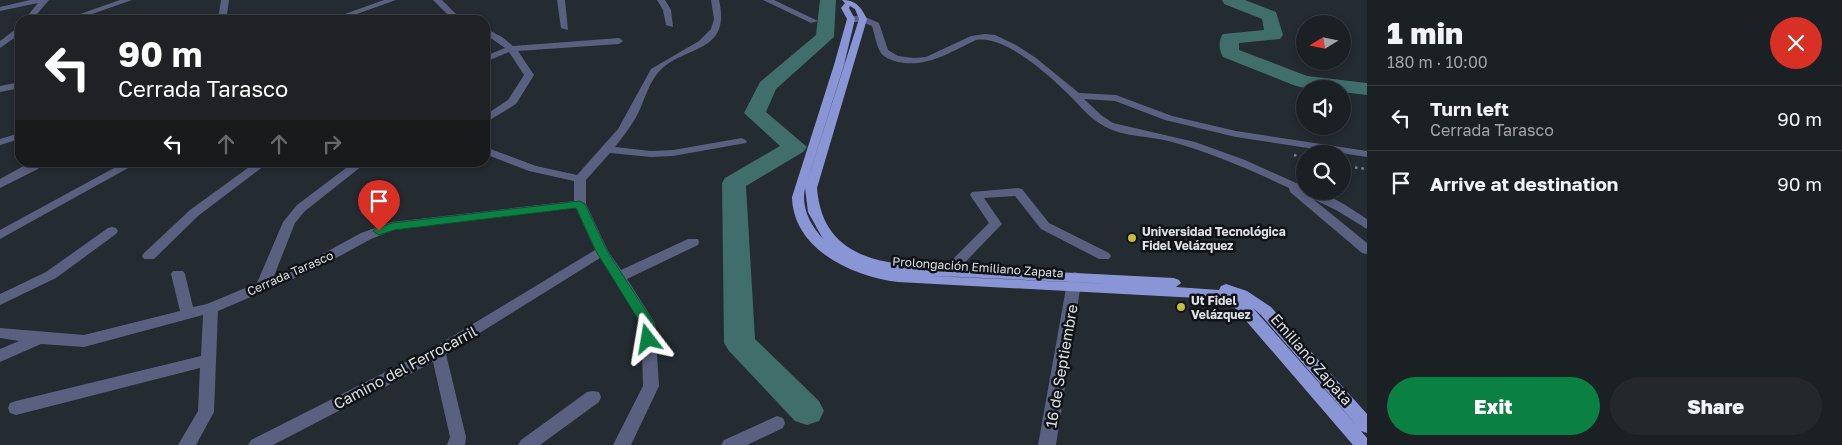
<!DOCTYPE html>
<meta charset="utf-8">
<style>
:root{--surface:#1b2025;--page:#24282d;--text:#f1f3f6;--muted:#a0a3a7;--line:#393e42;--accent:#0b8043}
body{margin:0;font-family:"Golos Text",sans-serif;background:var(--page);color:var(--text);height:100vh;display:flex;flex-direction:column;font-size:19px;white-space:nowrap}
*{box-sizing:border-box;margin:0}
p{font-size:16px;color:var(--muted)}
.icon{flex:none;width:28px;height:28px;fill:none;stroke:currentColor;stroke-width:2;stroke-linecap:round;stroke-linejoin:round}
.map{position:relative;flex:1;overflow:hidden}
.sheet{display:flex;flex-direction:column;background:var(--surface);width:475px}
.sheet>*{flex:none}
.hud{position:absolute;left:15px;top:15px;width:475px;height:152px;border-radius:15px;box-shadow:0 2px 8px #0003,0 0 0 1px var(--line);background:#202124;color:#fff;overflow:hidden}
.needle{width:32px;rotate:260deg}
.controls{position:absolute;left:1296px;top:15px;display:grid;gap:10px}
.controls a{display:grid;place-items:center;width:55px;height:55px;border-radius:50%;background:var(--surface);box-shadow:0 2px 8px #0003,0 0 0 1px var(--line);font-size:25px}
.pin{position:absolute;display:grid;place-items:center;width:42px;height:42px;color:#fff;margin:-51px -21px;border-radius:50% 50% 50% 0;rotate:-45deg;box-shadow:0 0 5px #0007}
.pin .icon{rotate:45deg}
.me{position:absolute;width:55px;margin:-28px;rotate:346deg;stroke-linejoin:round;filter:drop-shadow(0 0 4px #0008)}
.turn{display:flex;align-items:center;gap:18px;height:105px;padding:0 20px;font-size:22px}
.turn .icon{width:65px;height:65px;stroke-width:2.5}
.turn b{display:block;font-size:35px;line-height:42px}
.lanes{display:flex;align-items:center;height:48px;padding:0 20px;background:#0003;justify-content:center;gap:25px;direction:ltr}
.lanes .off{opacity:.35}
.round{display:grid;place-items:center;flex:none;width:52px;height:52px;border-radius:26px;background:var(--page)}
.summary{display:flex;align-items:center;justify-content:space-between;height:85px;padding:0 20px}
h1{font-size:30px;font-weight:800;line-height:38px}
.button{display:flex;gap:10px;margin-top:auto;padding:10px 20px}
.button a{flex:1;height:58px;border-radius:30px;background:var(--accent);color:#fff;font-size:20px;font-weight:800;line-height:58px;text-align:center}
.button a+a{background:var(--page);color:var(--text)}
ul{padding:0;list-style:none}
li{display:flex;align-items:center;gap:15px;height:65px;padding:0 20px;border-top:1px solid var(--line)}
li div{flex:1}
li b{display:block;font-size:19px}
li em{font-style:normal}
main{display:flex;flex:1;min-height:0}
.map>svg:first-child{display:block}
</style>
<main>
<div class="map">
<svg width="1367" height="445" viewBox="0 0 1367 445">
<rect width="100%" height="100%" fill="#242b31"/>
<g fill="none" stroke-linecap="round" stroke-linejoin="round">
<g fill="#3f6e6b" fill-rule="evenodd">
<polygon points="820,0 836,0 834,37 776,89 766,112 807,147 803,152 746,186 755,339 819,401 824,411 819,421 807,425 795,421 729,351 724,343 722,183 725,178 780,146 744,113 760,82 816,35"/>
<path d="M1222,0H1245L1276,12L1283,35L1280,39L1239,43V50L1307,76L1367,83V95L1342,92V89H1309L1296,86L1223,57C1219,51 1218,40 1223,34L1264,30L1262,19L1224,4Z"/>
</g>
<g stroke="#7f858a" stroke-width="2.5" stroke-dasharray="2.5 4" stroke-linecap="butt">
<polyline points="1294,155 1305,158"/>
<polyline points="1342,166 1367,169"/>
</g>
<g fill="#5a607f" fill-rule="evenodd">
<polygon points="30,0 49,0 32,20 24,20 38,3 0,11 0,7"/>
<polygon points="120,0 132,0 75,20 63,20"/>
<polygon points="221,0 229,0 227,14 221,20 212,20 219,13"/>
<polygon points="384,0 396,0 340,20 328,20"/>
<polygon points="433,0 442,0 462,20 453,20"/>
<polygon points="557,0 565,0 568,30 561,28"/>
<polygon points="657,0 665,0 671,10 673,27 666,25 663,10"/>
<path d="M711,0H719C732,56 681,44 657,74C649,84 645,98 640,109C634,123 624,135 615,147L651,151L673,150L742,138L747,141L746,143L673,156L651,157L610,153L586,180V204L608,251L621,270L688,239H698L699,242L698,245L627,279L655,323L659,386L631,445H613L643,386L641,323L600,258L446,354L466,437L465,445H447L450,437L433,362L273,445H248L251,440L433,348L595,250L576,208L394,230L371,239L316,269L218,311L214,412L196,445H178L198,411L200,368L16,415L10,413L8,408L10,403L16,401L201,356L203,315L84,347L41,344L0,362V349L19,341L0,338V328L84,335L180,311L171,274L173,271H183L185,274L193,307L207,304L257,283L283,222L297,205L354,162H367L305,211L295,223L274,276L306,263L361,233L392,222L574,201V181L529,171L485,154V147L536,166L577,175L618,129L651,69L699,41L711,29L714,19Z"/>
<polygon points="763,0 774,0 818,21 811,23"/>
<path d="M863,16L879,23L888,50L898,56L914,58L926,57L971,36L985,34L995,35L1016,45L1036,58L1079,93L1116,95L1172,116L1236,131L1367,151V157L1236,137L1165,120L1115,101L1084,99L1101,115L1113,123L1195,142L1245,160L1305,187V191C1328,191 1348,207 1367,219V229L1336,210L1313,199L1367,243V254L1362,253L1290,192L1289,188C1251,170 1212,153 1172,142C1148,135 1120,138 1099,123C1086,115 1077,102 1066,92C1047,73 1004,35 976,40C950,52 928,68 898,62C891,60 885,58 881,53C876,45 875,35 872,26L862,22H851L847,19L851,16Z"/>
<polygon points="20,26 20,34 0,48 0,41"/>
<polygon points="485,28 502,37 513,46 619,38 623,41 619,44 518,51 534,75 516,104 485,123 485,115 508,100 524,75 509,52 485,62 485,56 505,48 485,34"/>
<polygon points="20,82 20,88 0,92 0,86"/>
<polygon points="20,133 20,139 0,145 0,139"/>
<polygon points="31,162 42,162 38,169 0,188 0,179"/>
<polygon points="125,162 139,162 0,239 0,230"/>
<polygon points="256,162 269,162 198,216 154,259 144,259 142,256 144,253 190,210"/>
<polygon points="1018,188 1022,189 1049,223 1109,253 1111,256 1109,259 1099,259 1041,229 1015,196 984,198 1002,224 948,280 938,280 936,277 938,274 989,223 970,195 972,192"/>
<polygon points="112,227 116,228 118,231 116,234 56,278 0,305 0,294 46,272 108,228"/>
<polygon points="1075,272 1080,274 1082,277 1056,445 1038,445 1068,277 1070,274"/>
<polygon points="593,391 599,392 601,397 599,402 540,445 518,445 521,440 587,392"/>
<polygon points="777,416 783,418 785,423 783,428 747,445 721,445 724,440"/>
</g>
<path fill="#8a95d5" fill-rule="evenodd" d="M842,0C856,0 861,7 867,19L817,188C821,239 853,258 900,264L1174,278L1179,280L1181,283L1176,287L1219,290L1221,286L1226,284L1247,291L1271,307L1367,414V433L1361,431L1367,438V445H1353L1229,301L1216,299L898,282C854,277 793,250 792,197L834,65L847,19L841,8L845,3ZM850,6L855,9L859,19L805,188L808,212L823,239C810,224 801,208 805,188L844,65L855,19L849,8ZM932,276L1115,284L939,276ZM1253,308L1261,315L1358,427Z"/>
</g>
<polygon fill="#0b8043" stroke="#07532c" points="580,201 585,204 607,251 654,323 655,339 653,343 644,343 641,324 596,251 576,208 394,230 379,235 373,231 375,229 392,223"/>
<g fill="#c8bb3b" stroke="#101316" stroke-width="2">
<circle cx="1132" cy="238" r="5"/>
<circle cx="1181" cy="307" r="5"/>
</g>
<g text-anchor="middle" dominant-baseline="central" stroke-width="5" stroke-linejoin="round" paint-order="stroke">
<g font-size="12" font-weight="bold" fill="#dce0e4" stroke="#101316" text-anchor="start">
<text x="1142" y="231">Universidad Tecnológica<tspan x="1142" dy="14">Fidel Velázquez</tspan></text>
<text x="1191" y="300">Ut Fidel<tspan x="1191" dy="14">Velázquez</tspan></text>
</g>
<g font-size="12" fill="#dce0e4" stroke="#101316">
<text transform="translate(978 267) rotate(4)">Prolongación Emiliano Zapata</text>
<text transform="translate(290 273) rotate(-24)">Cerrada Tarasco</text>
</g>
<g font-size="15" fill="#dce0e4" stroke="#101316">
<text transform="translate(1312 359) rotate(49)">Emiliano Zapata</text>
<text transform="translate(1061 366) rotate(-80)">16 de Septiembre</text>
<text transform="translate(405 367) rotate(-28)">Camino del Ferrocarril</text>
</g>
</g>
</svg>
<div class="controls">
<a><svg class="needle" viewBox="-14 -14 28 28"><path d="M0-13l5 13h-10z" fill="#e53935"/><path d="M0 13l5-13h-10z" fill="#a0a3a7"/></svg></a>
<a><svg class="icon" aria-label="sound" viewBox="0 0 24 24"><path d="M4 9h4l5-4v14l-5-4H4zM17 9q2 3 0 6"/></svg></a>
<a><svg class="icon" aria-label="search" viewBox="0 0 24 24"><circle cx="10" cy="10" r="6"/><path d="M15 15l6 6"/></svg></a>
</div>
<div class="pin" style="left:379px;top:231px;background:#d93025"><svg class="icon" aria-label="arrive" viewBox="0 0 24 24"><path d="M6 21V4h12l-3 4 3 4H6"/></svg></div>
<svg class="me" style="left:648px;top:339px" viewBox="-20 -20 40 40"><path d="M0-17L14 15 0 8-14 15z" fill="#0b8043" stroke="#fff" stroke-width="4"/></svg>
<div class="hud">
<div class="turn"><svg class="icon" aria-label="left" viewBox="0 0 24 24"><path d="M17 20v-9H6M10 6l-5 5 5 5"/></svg><div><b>90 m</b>Cerrada Tarasco</div></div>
<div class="lanes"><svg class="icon" aria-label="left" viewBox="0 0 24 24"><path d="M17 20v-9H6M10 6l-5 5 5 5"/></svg><svg class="icon off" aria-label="ahead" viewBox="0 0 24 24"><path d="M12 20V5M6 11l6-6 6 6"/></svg><svg class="icon off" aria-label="ahead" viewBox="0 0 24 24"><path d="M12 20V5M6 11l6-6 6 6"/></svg><svg class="icon off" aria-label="right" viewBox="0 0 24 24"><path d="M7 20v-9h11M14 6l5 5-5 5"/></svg></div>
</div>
</div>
<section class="sheet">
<div class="summary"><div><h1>1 min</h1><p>180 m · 10:00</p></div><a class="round" style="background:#d93025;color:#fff"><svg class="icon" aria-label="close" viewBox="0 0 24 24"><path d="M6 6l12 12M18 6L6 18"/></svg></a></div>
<ul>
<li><svg class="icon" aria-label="left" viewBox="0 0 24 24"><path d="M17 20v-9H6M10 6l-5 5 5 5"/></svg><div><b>Turn left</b><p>Cerrada Tarasco</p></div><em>90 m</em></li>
<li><svg class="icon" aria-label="arrive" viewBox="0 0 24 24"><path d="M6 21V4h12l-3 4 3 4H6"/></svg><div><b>Arrive at destination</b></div><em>90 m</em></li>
</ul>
<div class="button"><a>Exit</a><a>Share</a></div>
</section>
</main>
